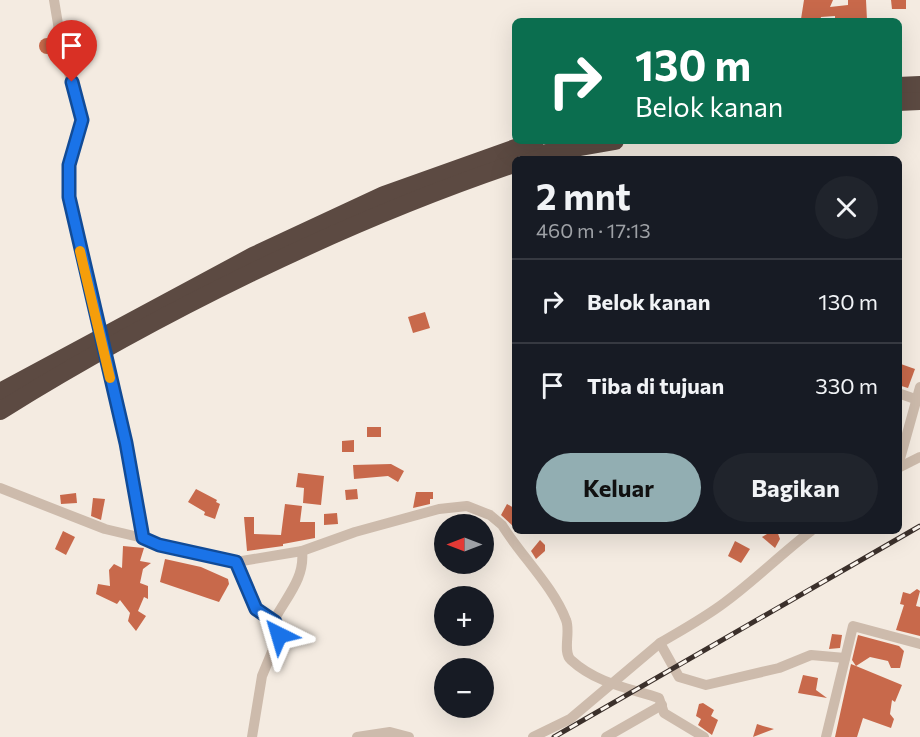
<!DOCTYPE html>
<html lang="id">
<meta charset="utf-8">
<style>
:root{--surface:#171b24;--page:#20242c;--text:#f1f3f6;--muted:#9ea1a6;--line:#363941;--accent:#92aeb2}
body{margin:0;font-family:Commissioner,sans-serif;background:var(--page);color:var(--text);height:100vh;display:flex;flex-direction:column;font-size:22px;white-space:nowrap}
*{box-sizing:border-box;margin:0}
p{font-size:20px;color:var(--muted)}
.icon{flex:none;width:33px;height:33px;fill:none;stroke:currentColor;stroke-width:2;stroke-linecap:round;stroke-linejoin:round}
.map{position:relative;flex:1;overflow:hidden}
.sheet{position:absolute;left:512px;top:156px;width:390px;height:378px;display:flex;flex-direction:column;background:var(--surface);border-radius:9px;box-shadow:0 6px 24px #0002}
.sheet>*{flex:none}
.top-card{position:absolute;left:512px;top:18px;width:390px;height:126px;border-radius:9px;box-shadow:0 6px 24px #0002;background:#0b6e4f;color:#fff;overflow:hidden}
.needle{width:39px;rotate:270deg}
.controls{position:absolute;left:434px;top:514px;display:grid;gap:12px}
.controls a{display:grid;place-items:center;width:60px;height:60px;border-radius:50%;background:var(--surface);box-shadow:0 6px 24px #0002;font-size:30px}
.pin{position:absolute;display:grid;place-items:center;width:51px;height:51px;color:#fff;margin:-62px -26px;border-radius:50% 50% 50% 0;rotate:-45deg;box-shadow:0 0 6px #0007}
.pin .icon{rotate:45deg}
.me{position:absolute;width:66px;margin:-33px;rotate:320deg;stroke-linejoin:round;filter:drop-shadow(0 0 4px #0008)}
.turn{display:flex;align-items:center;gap:21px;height:126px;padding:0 24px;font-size:27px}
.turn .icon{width:78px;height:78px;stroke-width:2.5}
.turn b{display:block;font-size:42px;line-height:51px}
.round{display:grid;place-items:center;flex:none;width:63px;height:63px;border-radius:32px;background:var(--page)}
.summary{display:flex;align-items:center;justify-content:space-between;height:102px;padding:0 24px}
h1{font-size:36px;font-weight:700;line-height:45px}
.cta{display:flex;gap:12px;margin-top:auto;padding:12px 24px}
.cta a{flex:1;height:69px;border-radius:36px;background:var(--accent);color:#111;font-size:24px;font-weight:700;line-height:69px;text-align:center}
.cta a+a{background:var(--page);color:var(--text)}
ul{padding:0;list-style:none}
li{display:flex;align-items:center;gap:18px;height:84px;padding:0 24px;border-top:2px solid var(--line)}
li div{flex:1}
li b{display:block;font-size:22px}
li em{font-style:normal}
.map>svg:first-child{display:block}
</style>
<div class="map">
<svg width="920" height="737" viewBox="0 0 920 737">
<rect width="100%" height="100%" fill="#f4ebe1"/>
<g fill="#c8694b">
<polygon points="804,0 833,0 830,7 848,5 848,0 866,0 867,20 835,21 835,16 821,17 820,21 801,19"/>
<polygon points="891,0 906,0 906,9 892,9"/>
<polygon points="81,30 84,42 70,46 67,33"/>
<circle cx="47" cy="46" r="8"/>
<polygon points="425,312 430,328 413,333 408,317"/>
<polygon points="898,363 915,369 908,388 898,385"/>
<rect x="367" y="427" width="14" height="10"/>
<polygon points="354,440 354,452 342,452 342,441"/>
<polygon points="391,464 404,471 398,482 388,476 354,479 353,465"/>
<polygon points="298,473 324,476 321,505 303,503 304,488 296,487"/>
<polygon points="196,489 217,500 216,502 220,504 215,519 204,515 205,512 188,502"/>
<polygon points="357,489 358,499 346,500 345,490"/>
<polygon points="416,492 433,492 433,499 430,499 430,504 413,508"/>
<polygon points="76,493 77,503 61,504 60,495"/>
<polygon points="93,498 105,499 101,520 91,516"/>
<polygon points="285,504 302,506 300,522 315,522 315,538 283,544 283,546 247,551 244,517 254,517 254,534 281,535"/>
<polygon points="507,504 514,508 514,527 501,515"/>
<polygon points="337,513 338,524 324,525 324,514"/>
<polygon points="63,531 75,537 66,555 55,549"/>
<polygon points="772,531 777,531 780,539 775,548 762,537"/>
<polygon points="540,540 545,545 545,551 536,559 531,551"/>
<polygon points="735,541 750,549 741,563 728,556"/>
<polygon points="123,546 144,548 140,561 151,563 143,569 140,583 148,586 148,599 144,597 138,611 146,616 136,631 128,621 130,613 120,600 117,604 96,594 98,584 110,586 109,570 114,564 122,568"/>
<polygon points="165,559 201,567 228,579 229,584 219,602 160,582"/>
<polygon points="917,589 920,591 916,606 920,607 920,636 896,630 904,605 900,604 903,592 910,594"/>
<polygon points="832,634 842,635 840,648 829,649"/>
<polygon points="858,635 899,646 904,651 900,668 891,668 888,661 870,657 856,666 902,685 895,702 892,700 890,714 894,719 891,728 863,718 857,737 835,737 851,664 856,666 852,660"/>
<polygon points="803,675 818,678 816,690 827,698 798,693"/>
<polygon points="703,703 714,710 711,716 718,720 712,735 698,725 701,719 696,716 699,704"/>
<polygon points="757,724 763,726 774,729 753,737"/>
</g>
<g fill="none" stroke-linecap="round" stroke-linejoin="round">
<g stroke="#cdbbac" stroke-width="10">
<polyline points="54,0 62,48 82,120 69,165 69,197 75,229"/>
<polyline points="898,393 915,399"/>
<polyline points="126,443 143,538"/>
<polyline points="898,466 920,387"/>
<polyline points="898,468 920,457"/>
<path d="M0,488L105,529L143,538L159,545L236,562L302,551L355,532L439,509L467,506L490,515L502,525C521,556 553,586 566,620C571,632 562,652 571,660C596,683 628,688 659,698L664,713L704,737"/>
<path d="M811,531C781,554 754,581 724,603C704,618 682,630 660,643L679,677L706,685L779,668L811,655L845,658"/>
<polyline points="236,562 256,609 275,622"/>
<path d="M252,737L262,676L279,635L275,622L277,615C289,594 305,576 302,551"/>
<polyline points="357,737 390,732 409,737"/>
<polyline points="533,737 570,719 660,643"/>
<polyline points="606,737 662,705"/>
<polyline points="826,737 853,626 920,644"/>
</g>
<g stroke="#5c4a42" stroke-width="18">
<polyline points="898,86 920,85"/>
<polyline points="898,102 920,101"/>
<polyline points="528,159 546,153 615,141"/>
<polyline points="0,392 253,256 384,195 535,141"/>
<path d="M0,411C156,314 340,223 514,164"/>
</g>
<g stroke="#3b302b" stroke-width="5">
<polyline id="rail" points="554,737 920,526"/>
</g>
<use href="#rail" stroke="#fbf5ee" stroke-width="3" stroke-dasharray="9" stroke-linecap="butt"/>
<polyline stroke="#cdbbac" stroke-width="10" points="75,229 126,443"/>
</g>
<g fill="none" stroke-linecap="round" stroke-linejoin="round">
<g stroke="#114b97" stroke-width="15">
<polyline id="route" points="72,82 82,120 69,165 69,197 126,443 143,538 159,545 236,562 256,609 275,622 279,635"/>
</g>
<use href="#route" stroke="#1a73e8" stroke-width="10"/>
<polyline stroke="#f59e0b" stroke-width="10" points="80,251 110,378"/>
</g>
</svg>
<div class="controls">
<a><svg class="needle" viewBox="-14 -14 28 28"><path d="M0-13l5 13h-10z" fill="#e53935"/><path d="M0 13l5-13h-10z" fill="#9ea1a6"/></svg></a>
<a>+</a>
<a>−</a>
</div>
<div class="pin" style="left:72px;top:82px;background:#d93025"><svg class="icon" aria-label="arrive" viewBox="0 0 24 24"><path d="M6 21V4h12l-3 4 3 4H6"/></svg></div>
<svg class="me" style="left:279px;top:635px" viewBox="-20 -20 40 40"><path d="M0-17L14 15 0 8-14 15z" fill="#1a73e8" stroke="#fff" stroke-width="4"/></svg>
<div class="top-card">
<div class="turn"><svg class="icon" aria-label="right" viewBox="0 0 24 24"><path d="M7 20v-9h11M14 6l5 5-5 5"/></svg><div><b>130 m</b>Belok kanan</div></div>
</div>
<section class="sheet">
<div class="summary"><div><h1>2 mnt</h1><p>460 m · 17:13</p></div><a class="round"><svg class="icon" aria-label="close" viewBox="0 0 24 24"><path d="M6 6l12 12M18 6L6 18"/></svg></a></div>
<ul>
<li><svg class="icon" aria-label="right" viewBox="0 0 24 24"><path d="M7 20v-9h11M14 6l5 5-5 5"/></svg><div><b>Belok kanan</b></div><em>130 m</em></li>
<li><svg class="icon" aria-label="arrive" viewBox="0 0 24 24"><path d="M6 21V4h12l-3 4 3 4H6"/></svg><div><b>Tiba di tujuan</b></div><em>330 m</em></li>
</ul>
<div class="cta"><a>Keluar</a><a>Bagikan</a></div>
</section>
</div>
